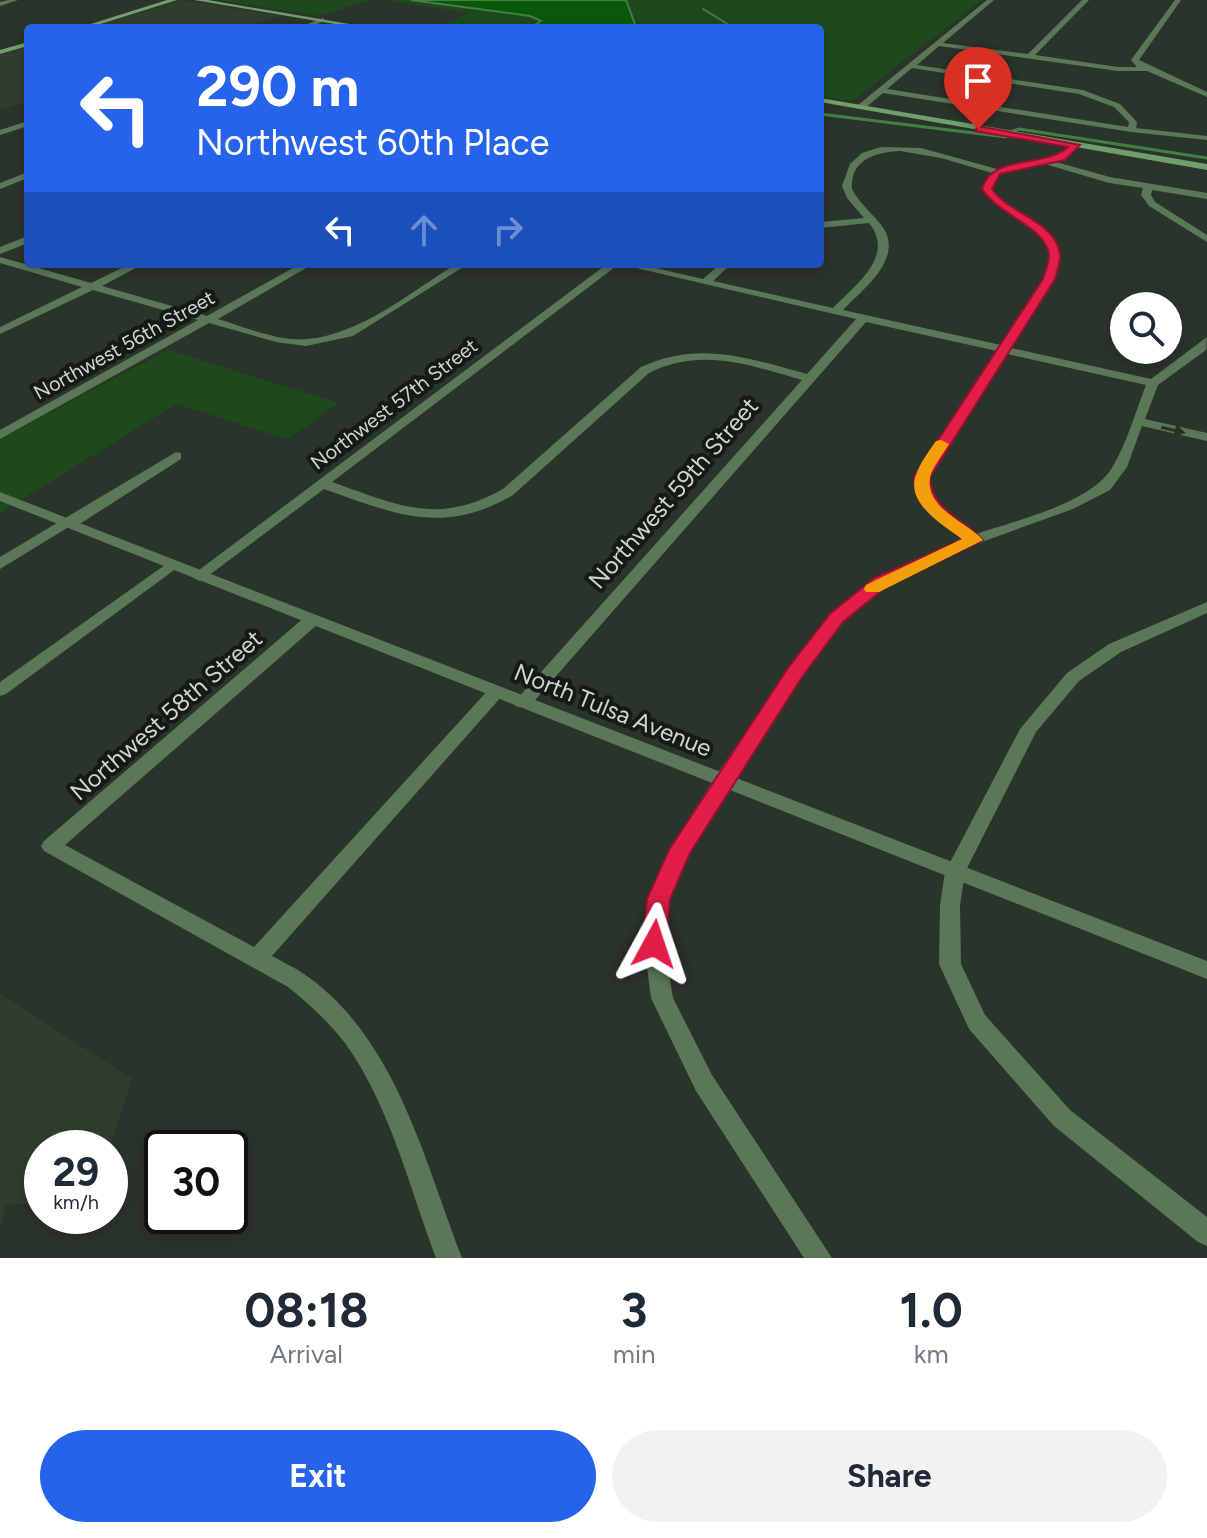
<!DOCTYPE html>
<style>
:root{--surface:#fff;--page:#f2f2f3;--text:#1f2937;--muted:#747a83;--accent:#2563eb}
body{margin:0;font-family:Figtree,sans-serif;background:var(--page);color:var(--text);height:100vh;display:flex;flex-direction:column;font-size:30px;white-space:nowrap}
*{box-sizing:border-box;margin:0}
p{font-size:26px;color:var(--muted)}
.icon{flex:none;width:44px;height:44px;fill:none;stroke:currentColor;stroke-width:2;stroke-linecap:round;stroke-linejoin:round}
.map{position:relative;height:1258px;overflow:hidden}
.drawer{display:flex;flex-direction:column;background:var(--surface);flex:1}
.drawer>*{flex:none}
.top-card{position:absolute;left:24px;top:24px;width:800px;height:244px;border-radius:8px;box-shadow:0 4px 12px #0003;background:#2563eb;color:#fff;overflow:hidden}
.controls{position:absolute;left:1110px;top:292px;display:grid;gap:16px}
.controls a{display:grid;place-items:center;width:72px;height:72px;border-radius:50%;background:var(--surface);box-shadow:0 4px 12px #0003;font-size:40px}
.speed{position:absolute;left:24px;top:1130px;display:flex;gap:16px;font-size:40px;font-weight:700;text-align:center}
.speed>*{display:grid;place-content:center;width:104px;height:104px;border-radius:50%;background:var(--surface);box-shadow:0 4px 12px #0003;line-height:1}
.speed small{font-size:20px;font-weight:400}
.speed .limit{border:4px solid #111;border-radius:12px;background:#fff;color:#111}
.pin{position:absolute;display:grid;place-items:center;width:68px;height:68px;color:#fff;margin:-82px -34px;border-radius:50% 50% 50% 0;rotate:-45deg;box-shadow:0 0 8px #0007}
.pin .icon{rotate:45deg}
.me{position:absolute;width:88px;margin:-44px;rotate:5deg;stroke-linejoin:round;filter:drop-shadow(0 0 6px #0008)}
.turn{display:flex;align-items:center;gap:28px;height:168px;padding:0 40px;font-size:36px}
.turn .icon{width:104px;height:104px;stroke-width:2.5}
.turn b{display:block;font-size:56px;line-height:68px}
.lanes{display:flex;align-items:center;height:76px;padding:0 40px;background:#0003;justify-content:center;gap:40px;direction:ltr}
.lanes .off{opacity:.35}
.eta{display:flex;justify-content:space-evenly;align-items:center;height:136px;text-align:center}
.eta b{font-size:48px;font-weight:700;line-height:56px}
.action{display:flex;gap:16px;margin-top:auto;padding:16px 40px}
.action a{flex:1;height:92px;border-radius:48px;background:var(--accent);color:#fff;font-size:32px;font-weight:700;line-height:92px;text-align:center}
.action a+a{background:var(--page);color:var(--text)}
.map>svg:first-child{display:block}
</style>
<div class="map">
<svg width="1207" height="1258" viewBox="0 0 1207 1258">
<rect width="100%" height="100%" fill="#2b342a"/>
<g fill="#303d2e">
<polygon points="182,0 281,16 245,28 90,28"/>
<polygon points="28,47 28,101 0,110 0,55"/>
<polygon points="0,994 132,1079 110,1148 42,1148 42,1203 6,1205 0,1231"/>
</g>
<g fill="#1e491c">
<polygon points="220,0 368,0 321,16"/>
<polygon points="385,0 982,0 852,101 820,96 820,28 433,28 470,13"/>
<polygon points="168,350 339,403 287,439 176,404 0,513 0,439"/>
</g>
<polygon fill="#0a590a" stroke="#457e45" stroke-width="2" points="411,0 626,0 636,27 530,28 541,21 530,16"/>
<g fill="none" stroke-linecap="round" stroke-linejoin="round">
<polyline stroke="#457e45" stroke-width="2" points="703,9 734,28"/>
<g stroke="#457e45" stroke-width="3">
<polyline points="820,114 1006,137"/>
<polyline points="1013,131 1019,129 1207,158"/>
</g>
<g fill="#5a7758" fill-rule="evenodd">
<polygon points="8,0 18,0 0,6 0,2"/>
<path d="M987,0H994L943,43L1028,54L1082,0H1089L1035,55L1118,67H1137L1131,60L1175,0H1181L1139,60L1207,92V97L1147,71H1118L939,46L917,65L1083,90L1120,104L1137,122L1136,128L1207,136V140L1131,132L883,93L864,109H858V105ZM912,68L1079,94L1114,107L1129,122L1128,127L887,89Z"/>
<polygon points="323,18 325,21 306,28 297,28"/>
<polygon points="28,121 28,126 0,135 0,130"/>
<path d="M1075,142L1079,145L1078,147L1064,160L1056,162L1110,177L1207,193V199L1152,190L1151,195L1155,202L1207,235V242L1149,206L1141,195L1143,188L1109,183L1045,164L1000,174L992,189C1013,214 1048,220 1060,254L1054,279L1011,348L1151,379L1207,337L1206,350L1158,385L1145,419L1207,433V441L1142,426L1127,467L1110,490L1073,509L979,543L886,585L842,622L801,677L729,787L689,852L668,899L664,944L673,998L712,1075L832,1258H804L696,1091L651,998L644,944L648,899L673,845L715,777L789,669L830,614L876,579L963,539C940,523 919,507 915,477L997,351L866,322L529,707H517L514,703L517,699L802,380C749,365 702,347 649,373L513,495C442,536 395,514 324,489L204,579L199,581L191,576L607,264H638L703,279L720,264H731L713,281L833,308C855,285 896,256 869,223L820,228V222L864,218L847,198L842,186L850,164L862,153L881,147L921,148L997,169L1058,156ZM900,151L941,158L992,173L982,189L984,191C998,207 1016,215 1033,229C1041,235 1048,243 1050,253C1053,277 1014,325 1001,345L843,310C861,291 903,260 884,229C875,215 860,205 852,189C850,160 875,152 900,151ZM619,264L856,319L807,374C748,358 699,340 641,367L503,489C438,526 397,505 332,482ZM1007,354L1146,385C1136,411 1127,442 1113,466C1093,503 1014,521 976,534C953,519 933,506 929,477Z"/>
<polygon points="28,172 28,178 0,189 0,183"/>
<polygon points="28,236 28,243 0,254 0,247"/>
<path d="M0,257L91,283L130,264H143L102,286L207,316L300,264H313L218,319C245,327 279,342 308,339C361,334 411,292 456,264H468L353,336L306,346L276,342L209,323L0,439V430L198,320L93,290L0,334V327L82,287L0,263Z"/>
<polygon points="176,452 181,453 181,459 75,527 67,528 0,569 0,557"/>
<polygon points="172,560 177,562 180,565 177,568 6,694 0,696 0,682"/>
<polygon points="1207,602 1207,613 1121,652 1079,681 1036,732 965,872 960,905 961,964 985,1015 1070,1110 1207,1217 1207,1246 1198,1242 1054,1126 969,1029 939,964 940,905 945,872 1020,729 1067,673 1109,644"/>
<path d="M312,615L318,616L320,620L318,624L65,845L254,947L490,688H502L504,692L502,696L272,956C282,962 294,967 304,974C396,1037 424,1160 462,1258H436C409,1186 390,1106 345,1043C328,1021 309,1004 288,987L44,851L41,846L44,841L306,616Z"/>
</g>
<polygon fill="#5a7758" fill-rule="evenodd" points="0,492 1207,961 1207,979 0,501"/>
<g fill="#709e6c" fill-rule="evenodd">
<polygon points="167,0 177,0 88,28 78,28"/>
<polygon points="194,0 208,0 373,28 358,28"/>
<polygon points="28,42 28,46 0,54 0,50"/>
<polygon points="820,98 1207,164 1207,170 820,102"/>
</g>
</g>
<defs><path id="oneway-solid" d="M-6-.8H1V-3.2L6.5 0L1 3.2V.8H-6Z" transform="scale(2)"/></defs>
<use fill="#273126" href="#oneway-solid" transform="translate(1173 430) rotate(13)"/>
<path fill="#e11d48" stroke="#92132f" stroke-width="2" d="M978,126L1080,145L1065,160L1000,174L992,189C1008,214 1055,220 1060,254C1061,261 1057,271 1055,279L930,477C931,510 963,518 983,540L887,586L843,622L802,677L690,853L670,899L666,944L662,951L654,954L645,951L642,944L647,899L669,850L788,668L830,614L874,578L963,539C941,521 915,507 914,477L1043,279C1045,272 1050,261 1049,254C1045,227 997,214 982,189C992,153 1044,169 1068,147L975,131Z"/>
<path fill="#f59e0b" d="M941,440L949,444C943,454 932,467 930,478C925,509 967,522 983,540L879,592H866L864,589L866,585L962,539C944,526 905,503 916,475C920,463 929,451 936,441Z"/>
<g text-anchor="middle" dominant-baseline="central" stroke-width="8" stroke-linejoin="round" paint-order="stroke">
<g font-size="20" fill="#d0d5cf" stroke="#161a16">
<text transform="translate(124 345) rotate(-29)">Northwest 56th Street</text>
<text transform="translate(394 404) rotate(-37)">Northwest 57th Street</text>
</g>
<g font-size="24" fill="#d0d5cf" stroke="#161a16">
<text transform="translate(673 493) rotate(-49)">Northwest 59th Street</text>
<text transform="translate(613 710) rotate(22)">North Tulsa Avenue</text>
<text transform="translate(166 715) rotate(-41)">Northwest 58th Street</text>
</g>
</g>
</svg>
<div class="controls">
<a><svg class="icon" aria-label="search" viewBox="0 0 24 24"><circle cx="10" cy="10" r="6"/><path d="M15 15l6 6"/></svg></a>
</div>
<div class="speed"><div>29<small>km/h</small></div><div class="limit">30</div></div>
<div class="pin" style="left:978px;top:129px;background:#d93025"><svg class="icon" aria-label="arrive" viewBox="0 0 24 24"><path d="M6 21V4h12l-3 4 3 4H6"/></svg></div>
<svg class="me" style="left:654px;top:944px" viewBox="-20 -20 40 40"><path d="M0-17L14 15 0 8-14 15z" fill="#e11d48" stroke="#fff" stroke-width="4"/></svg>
<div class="top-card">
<div class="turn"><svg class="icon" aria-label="left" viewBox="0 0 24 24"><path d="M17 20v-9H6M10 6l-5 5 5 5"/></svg><div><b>290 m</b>Northwest 60th Place</div></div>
<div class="lanes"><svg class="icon" aria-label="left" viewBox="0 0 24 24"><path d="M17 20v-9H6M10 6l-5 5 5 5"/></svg><svg class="icon off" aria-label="ahead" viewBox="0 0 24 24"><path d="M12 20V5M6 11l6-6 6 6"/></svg><svg class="icon off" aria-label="right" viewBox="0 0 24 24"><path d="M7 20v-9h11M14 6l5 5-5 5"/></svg></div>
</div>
</div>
<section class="drawer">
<div class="eta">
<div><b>08:18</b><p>Arrival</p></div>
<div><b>3</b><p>min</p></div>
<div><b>1.0</b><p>km</p></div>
</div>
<div class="action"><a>Exit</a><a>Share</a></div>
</section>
